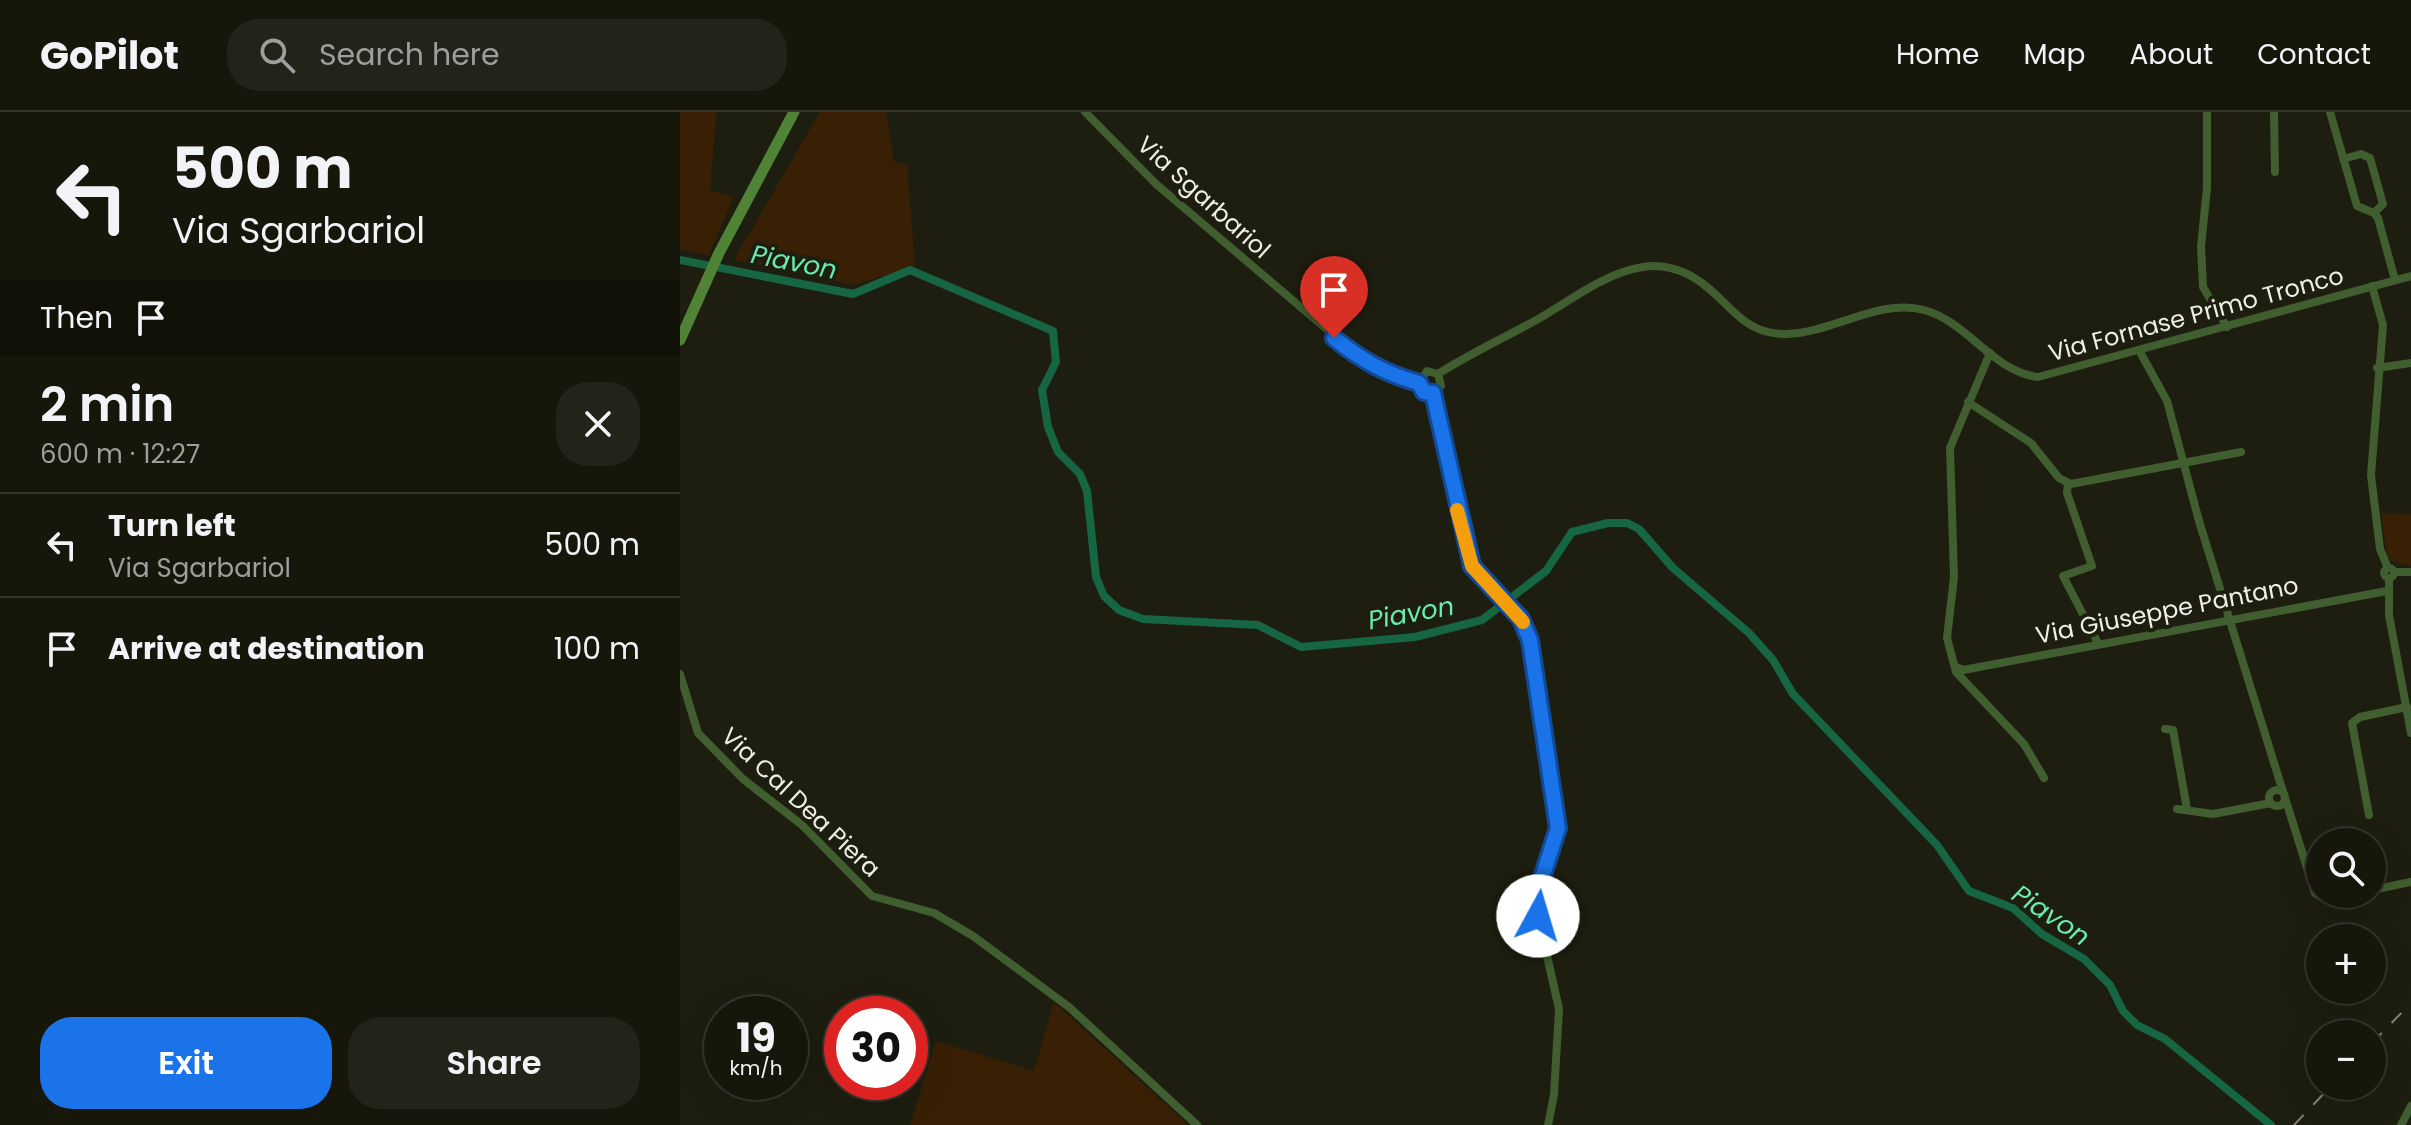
<!DOCTYPE html>
<meta charset="utf-8">
<style>
:root{--surface:#16160b;--page:#232319;--text:#f1f3f6;--muted:#9e9f9d;--line:#35352c;--accent:#1a73e8}
body{margin:0;font-family:Poppins,sans-serif;background:var(--page);color:var(--text);height:100vh;display:flex;flex-direction:column;font-size:30px;white-space:nowrap}
*{box-sizing:border-box;margin:0}
p{font-size:26px;color:var(--muted)}
.icon{flex:none;width:44px;height:44px;fill:none;stroke:currentColor;stroke-width:2;stroke-linecap:round;stroke-linejoin:round}
.map{position:relative;flex:1;overflow:hidden}
.panel{display:flex;flex-direction:column;background:var(--surface);width:680px}
.panel>*{flex:none}
.top-card{background:#16160b;color:var(--text);overflow:hidden}
.controls{position:absolute;left:1626px;top:716px;display:grid;gap:16px}
.controls a{display:grid;place-items:center;width:80px;height:80px;border-radius:50%;background:var(--surface);box-shadow:0 8px 32px #0002,0 0 0 2px var(--line);font-size:40px}
.speed{position:absolute;left:24px;top:884px;display:flex;gap:16px;font-size:40px;font-weight:700;text-align:center}
.speed>*{display:grid;place-content:center;width:104px;height:104px;border-radius:50%;background:var(--surface);box-shadow:0 8px 32px #0002,0 0 0 2px var(--line);line-height:1}
.speed small{font-size:20px;font-weight:400}
.speed .limit{border:12px solid #d22;background:#fff;color:#111}
.pin{position:absolute;display:grid;place-items:center;width:68px;height:68px;color:#fff;margin:-82px -34px;border-radius:50% 50% 50% 0;rotate:-45deg;box-shadow:0 0 8px #0007}
.pin .icon{rotate:45deg}
.me{position:absolute;width:88px;margin:-44px;rotate:6deg;stroke-linejoin:round;filter:drop-shadow(0 0 6px #0008)}
.turn{display:flex;align-items:center;gap:28px;height:168px;padding:0 40px;font-size:36px}
.turn .icon{width:104px;height:104px;stroke-width:2.5}
.turn b{display:block;font-size:56px;line-height:68px}
.then{display:flex;align-items:center;height:76px;padding:0 40px;background:#0003;gap:16px;font-size:30px}
.round{display:grid;place-items:center;flex:none;width:84px;height:84px;border-radius:32px;background:var(--page)}
.head{display:flex;align-items:center;justify-content:space-between;height:136px;padding:0 40px}
h1{font-size:48px;font-weight:600;line-height:60px}
.action{display:flex;gap:16px;margin-top:auto;padding:16px 40px}
.action a{flex:1;height:92px;border-radius:32px;background:var(--accent);color:#fff;font-size:32px;font-weight:600;line-height:92px;text-align:center}
.action a+a{background:var(--page);color:var(--text)}
ul{padding:0;list-style:none}
li{display:flex;align-items:center;gap:24px;height:104px;padding:0 40px;border-top:2px solid var(--line)}
li div{flex:1}
li b{display:block;font-size:30px}
li em{font-style:normal}
header{display:flex;align-items:center;gap:48px;box-sizing:border-box;height:112px;padding:0 40px;background:var(--surface);border-bottom:2px solid var(--line)}
header strong{font-size:38px}
nav{display:flex;gap:44px;margin-inline-start:auto;font-size:28px}
.search{width:560px;height:72px;background:var(--page);display:flex;align-items:center;gap:20px;box-sizing:border-box;padding:0 28px;border-radius:32px;color:var(--muted);font-size:30px}
main{display:flex;flex:1;min-height:0}
.map>svg:first-child{display:block}
</style>
<header>
<strong>GoPilot</strong>
<div class="search"><svg class="icon" aria-label="search" viewBox="0 0 24 24"><circle cx="10" cy="10" r="6"/><path d="M15 15l6 6"/></svg>Search here</div>
<nav><a>Home</a><a>Map</a><a>About</a><a>Contact</a></nav>
</header>
<main>
<section class="panel">
<div class="top-card">
<div class="turn"><svg class="icon" aria-label="left" viewBox="0 0 24 24"><path d="M17 20v-9H6M10 6l-5 5 5 5"/></svg><div><b>500 m</b>Via Sgarbariol</div></div>
<div class="then">Then<svg class="icon" aria-label="arrive" viewBox="0 0 24 24"><path d="M6 21V4h12l-3 4 3 4H6"/></svg></div>
</div>
<div class="head"><div><h1>2 min</h1><p>600 m · 12:27</p></div><a class="round"><svg class="icon" aria-label="close" viewBox="0 0 24 24"><path d="M6 6l12 12M18 6L6 18"/></svg></a></div>
<ul>
<li><svg class="icon" aria-label="left" viewBox="0 0 24 24"><path d="M17 20v-9H6M10 6l-5 5 5 5"/></svg><div><b>Turn left</b><p>Via Sgarbariol</p></div><em>500 m</em></li>
<li><svg class="icon" aria-label="arrive" viewBox="0 0 24 24"><path d="M6 21V4h12l-3 4 3 4H6"/></svg><div><b>Arrive at destination</b></div><em>100 m</em></li>
</ul>
<div class="action"><a>Exit</a><a>Share</a></div>
</section>
<div class="map">
<svg width="1731" height="1013" viewBox="0 0 1731 1013">
<rect width="100%" height="100%" fill="#1d1e0f"/>
<g fill="#392005">
<polygon points="0,0 36,0 30,79 54,84 29,143 0,137"/>
<polygon points="140,0 206,0 214,50 227,52 235,154 174,173 54,148"/>
<polygon points="1701,401 1731,402 1731,454 1711,449 1707,444"/>
<polygon points="374,890 508,1013 230,1013 256,929 354,959"/>
</g>
<g fill="none" stroke-linecap="round" stroke-linejoin="round">
<polyline stroke="#166543" stroke-width="8" points="0,148 173,182 230,158 373,219 376,250 362,278 368,315 378,340 400,362 407,379 416,465 424,484 439,498 463,507 578,513 621,535 735,525 802,508 866,459 892,420 928,411 947,411 959,417 993,456 1069,521 1093,548 1113,582 1257,733 1289,779 1333,796 1362,822 1404,847 1430,873 1443,899 1457,913 1485,927 1591,1013"/>
<g stroke="#405e30" stroke-width="8">
<polyline points="405,0 476,72 683,248 709,262 739,271 749,281 761,274 758,262"/>
<polyline points="1527,0 1527,76 1521,134 1523,175 1547,215"/>
<polyline points="1594,0 1595,60"/>
<polyline points="1650,0 1677,94 1694,101 1698,106 1715,168"/>
<polyline points="1663,47 1681,42 1690,46 1703,92 1694,101"/>
<polyline points="1692,174 1703,213 1691,363 1700,437 1708,456"/>
<polyline points="1460,240 1487,289 1519,409 1604,683"/>
<polyline points="1310,241 1270,336 1274,465 1267,526 1276,560 1344,632 1364,666"/>
<polyline points="1697,256 1731,251"/>
<path d="M758,262C791,241 826,225 860,206C891,188 927,160 963,155C981,152 1001,157 1016,167C1049,187 1060,223 1107,222C1152,221 1198,186 1244,198C1288,210 1312,259 1358,265L1731,164"/>
<polyline points="739,271 747,259 758,262"/>
<polyline points="753,281 792,454 841,507 850,528 878,716 861,769 858,804 879,897 874,983 868,1013"/>
<polyline points="1288,290 1351,331 1379,366 1391,372 1561,340"/>
<polyline points="1388,371 1387,381 1412,454 1383,464 1418,531"/>
<circle cx="1709" cy="461" r="5"/>
<polyline points="1714,460 1731,460"/>
<polyline points="1709,466 1709,503 1731,621"/>
<polyline points="1276,555 1283,558 1707,479"/>
<polyline points="0,562 18,621 63,667 122,713 192,784 254,801 293,824 389,895 517,1013"/>
<polyline points="1485,617 1493,618 1507,697"/>
<circle cx="1597" cy="686" r="8"/>
<polyline points="1605,686 1635,781 1643,786 1669,782"/>
<polyline points="1497,697 1533,702 1591,691"/>
<polyline points="1689,703 1672,611 1680,605 1727,595"/>
<polyline points="1692,778 1731,770"/>
<polyline points="1721,1013 1731,994"/>
</g>
<polyline stroke="#518337" stroke-width="11" points="0,228 39,141 114,0"/>
<g stroke="#818276" stroke-width="2" stroke-dasharray="14 14" stroke-linecap="butt">
<polyline points="1692,931 1731,891"/>
<polyline points="1614,1013 1651,974"/>
</g>
</g>
<g fill="none" stroke-linecap="round" stroke-linejoin="round">
<g stroke="#114b97" stroke-width="20">
<path id="route" d="M654,226C681,248 706,262 739,271L744,280L753,281L792,454L841,507L850,528L878,716L861,769L858,804"/>
</g>
<use href="#route" stroke="#1a73e8" stroke-width="14"/>
<polyline stroke="#f59e0b" stroke-width="14" points="777,398 792,454 843,510"/>
</g>
<g text-anchor="middle" dominant-baseline="central" stroke-width="8" stroke-linejoin="round" paint-order="stroke">
<g font-size="24" fill="#eeefe5" stroke="#1d1e0f">
<text transform="translate(524 85) rotate(42)">Via Sgarbariol</text>
<text transform="translate(1516 202) rotate(-15)">Via Fornase Primo Tronco</text>
<text transform="translate(1487 498) rotate(-11)">Via Giuseppe Pantano</text>
<text transform="translate(121 690) rotate(43)">Via Cal Dea Piera</text>
</g>
<g font-size="26" font-style="italic" fill="#6aebad" stroke="#1d1e0f">
<text transform="translate(114 150) rotate(11)">Piavon</text>
<text transform="translate(731 501) rotate(-10)">Piavon</text>
<text transform="translate(1371 803) rotate(34)">Piavon</text>
</g>
</g>
</svg>
<div class="controls">
<a><svg class="icon" aria-label="search" viewBox="0 0 24 24"><circle cx="10" cy="10" r="6"/><path d="M15 15l6 6"/></svg></a>
<a>+</a>
<a>−</a>
</div>
<div class="speed"><div>19<small>km/h</small></div><div class="limit">30</div></div>
<div class="pin" style="left:654px;top:226px;background:#d93025"><svg class="icon" aria-label="arrive" viewBox="0 0 24 24"><path d="M6 21V4h12l-3 4 3 4H6"/></svg></div>
<svg class="me" style="left:858px;top:804px" viewBox="-20 -20 40 40"><circle r="19" fill="#fff"/><path d="M0-13L10 11 0 6-10 11z" fill="#1a73e8"/></svg>
</div>
</main>
